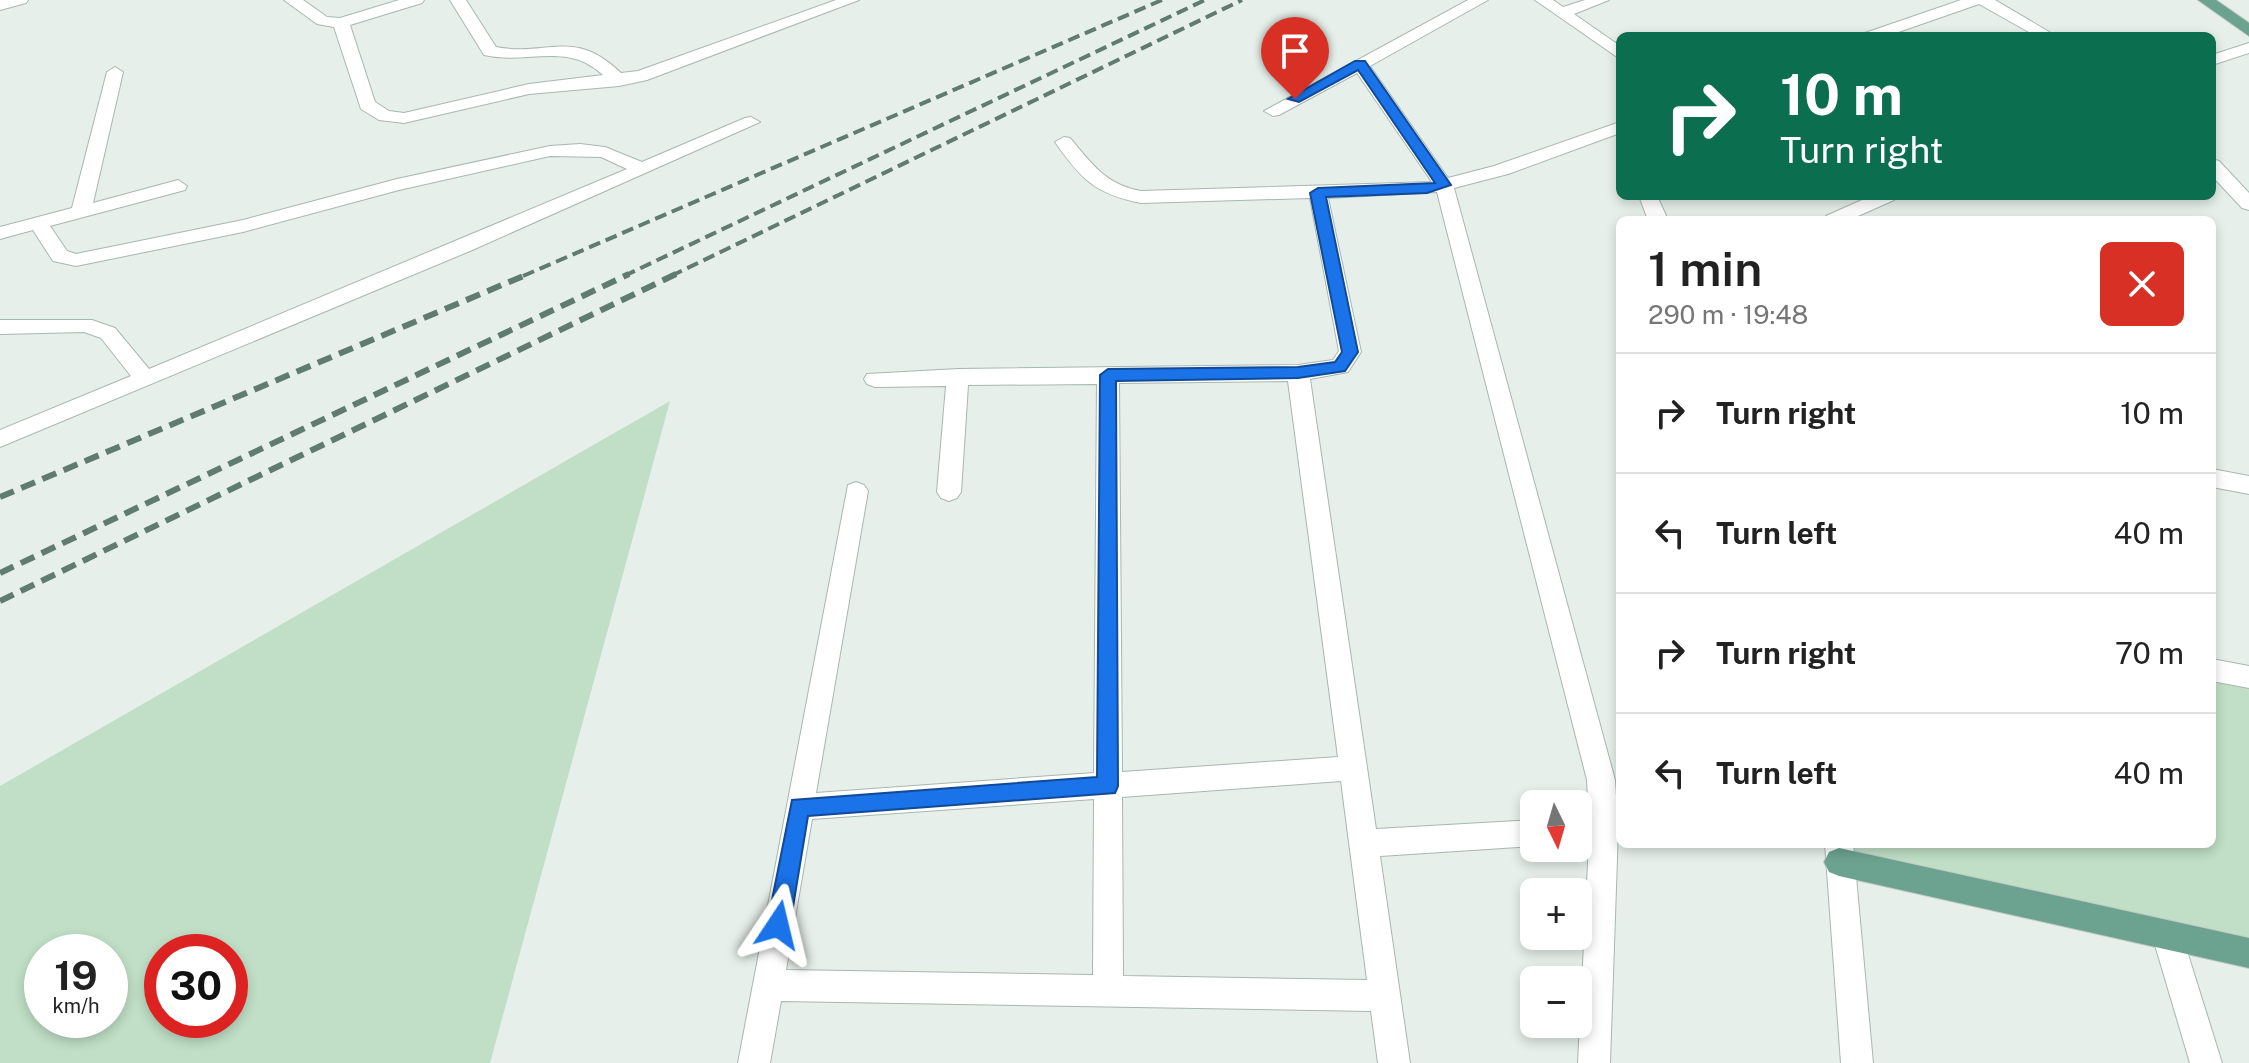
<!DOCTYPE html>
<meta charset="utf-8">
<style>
:root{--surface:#fff;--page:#f2f2f2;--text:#222;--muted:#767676;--line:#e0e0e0}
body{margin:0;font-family:"Public Sans",sans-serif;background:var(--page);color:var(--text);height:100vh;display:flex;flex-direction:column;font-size:30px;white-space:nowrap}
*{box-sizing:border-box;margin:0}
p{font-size:26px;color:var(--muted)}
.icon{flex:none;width:44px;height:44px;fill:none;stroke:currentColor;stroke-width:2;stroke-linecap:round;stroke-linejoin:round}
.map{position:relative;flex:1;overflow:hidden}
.details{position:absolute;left:1616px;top:216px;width:600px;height:632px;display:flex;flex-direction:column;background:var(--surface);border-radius:12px;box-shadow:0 4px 12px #0003}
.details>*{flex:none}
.banner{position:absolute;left:1616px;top:32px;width:600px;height:168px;border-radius:12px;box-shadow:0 4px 12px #0003;background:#0b6e4f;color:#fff;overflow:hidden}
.needle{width:52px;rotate:175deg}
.controls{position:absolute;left:1520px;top:790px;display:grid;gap:16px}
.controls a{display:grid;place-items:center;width:72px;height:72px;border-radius:12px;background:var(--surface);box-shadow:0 4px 12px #0003;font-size:40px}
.speed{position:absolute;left:24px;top:934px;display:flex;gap:16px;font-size:40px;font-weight:700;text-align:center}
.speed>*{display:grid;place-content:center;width:104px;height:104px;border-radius:50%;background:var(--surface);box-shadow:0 4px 12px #0003;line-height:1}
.speed small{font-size:20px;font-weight:400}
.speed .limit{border:12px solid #d22;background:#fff;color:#111}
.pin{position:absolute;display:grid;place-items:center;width:68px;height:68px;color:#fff;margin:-82px -34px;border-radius:50% 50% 50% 0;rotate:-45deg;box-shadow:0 0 8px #0007}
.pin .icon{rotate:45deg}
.me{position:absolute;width:88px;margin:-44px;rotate:10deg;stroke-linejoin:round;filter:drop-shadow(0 0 6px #0008)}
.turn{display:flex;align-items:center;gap:28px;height:168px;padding:0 32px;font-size:36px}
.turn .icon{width:104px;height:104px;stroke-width:2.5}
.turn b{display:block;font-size:56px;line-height:68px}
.round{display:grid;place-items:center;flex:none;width:84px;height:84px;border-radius:12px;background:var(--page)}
.head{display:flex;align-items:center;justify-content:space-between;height:136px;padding:0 32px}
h1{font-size:48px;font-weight:600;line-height:60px}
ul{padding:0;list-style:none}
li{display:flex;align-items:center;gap:24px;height:120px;padding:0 32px;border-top:2px solid var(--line)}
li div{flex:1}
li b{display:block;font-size:30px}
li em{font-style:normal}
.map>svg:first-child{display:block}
</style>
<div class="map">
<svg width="2249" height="1063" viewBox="0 0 2249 1063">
<rect width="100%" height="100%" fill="#e6efea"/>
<g fill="#c0dfc6" fill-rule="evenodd">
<path d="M670,401L490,1063H0V786ZM42,952H110V1020H42ZM162,952H230V1020H162Z"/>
<polygon points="2212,670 2249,677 2249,953 1839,862 1838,844 2212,844"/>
</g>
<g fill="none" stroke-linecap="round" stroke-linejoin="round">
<g stroke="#a8b7b1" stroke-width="2">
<g id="street">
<path d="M284,0H303L327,17L340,18L399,0H424L422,3L350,25L375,102L389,111L404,113L529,84L603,75C567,41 528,65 484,55L450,0H466L496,47C549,57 573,27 621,73L638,71L836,0H859L647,80L619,86L529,94L404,123L379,120L361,109L334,27L317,24Z"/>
<path d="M1468,0H1488L1370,66L1448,178L1494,166L1620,122V133L1508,174L1454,188L1615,780L1618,829L1610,1063H1578L1589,843H1578V817L1589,816L1587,780L1437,192L1328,198L1361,352L1348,372L1310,379L1376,829L1534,820V846L1380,856L1410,1063H1378L1371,1011L781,1001L770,1063H738L848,485L856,482L864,485L868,491L816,793L1094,773L1097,384L968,385L961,492L957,498L949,501L941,498L937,492L946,386L875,387L867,384L864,379L867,374L958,369L1298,365L1333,360L1339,351L1310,198L1141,203C1095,194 1081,179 1055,142L1064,137L1070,138C1092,164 1106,185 1141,191L1432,182L1357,73L1279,115L1273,116L1264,111ZM1288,381L1338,757L1122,772L1119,383ZM1341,781L1367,980L1123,976L1122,797ZM1094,799L1093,975L786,970L812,819Z"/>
<polygon points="1535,0 1553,0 1563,7 1585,0 1609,0 1574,14 1620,46 1620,59"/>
<polygon points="1961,0 1995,0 2056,36 2036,36 1979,4 1887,36 1863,36 1865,33"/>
<polygon points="2249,43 2249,53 2212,65 2212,55"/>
<polygon points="115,67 123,72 93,203 178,180 187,186 185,190 50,226 67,251 76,254 243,220 397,179 550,146 580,144 605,147 642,162 745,118 751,117 760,122 470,251 0,447 0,430 131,376 101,338 84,332 0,334 0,320 92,320 115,328 149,369 627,169 601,157 550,156 399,190 243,232 76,266 53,261 33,230 0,239 0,227 72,208 107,72"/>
<polygon points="2212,159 2219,161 2249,193 2249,210 2242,208 2212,176"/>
<polygon points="1639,196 1657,196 1668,220 1648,220"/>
<polygon points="1871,196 1896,196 1894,200 1849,220 1823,220 1826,216"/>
<polygon points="2212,469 2249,476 2249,494 2212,487"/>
<polygon points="2212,659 2249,666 2249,688 2212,681"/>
<polygon points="1825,844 1853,844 1873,1063 1841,1063"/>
<polygon points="2167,920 2178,924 2182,935 2222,1063 2190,1063 2152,935 2156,924"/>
</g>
</g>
<g stroke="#a5bab1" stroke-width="2">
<polygon id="secondary" points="0,0 28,0 26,3 0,10"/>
</g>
<g stroke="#c2cac7" stroke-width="2">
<g id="primary">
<polygon points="2198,0 2216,0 2249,23 2249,36"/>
<polygon points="1839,848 2249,938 2249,968 1839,876 1829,872 1824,862 1829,852"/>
</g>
</g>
<use href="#street" fill="#fff" fill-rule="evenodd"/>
<use href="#secondary" fill="#fff" fill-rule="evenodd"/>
<use href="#primary" fill="#6ca390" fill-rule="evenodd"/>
<g stroke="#607c72" stroke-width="4" stroke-dasharray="12 6" stroke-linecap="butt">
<polyline points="523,276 1162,0"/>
<polyline points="624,276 1205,0"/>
<polyline points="671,276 1242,0"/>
</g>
<g stroke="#607c72" stroke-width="6" stroke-dasharray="15 8" stroke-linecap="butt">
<polyline points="0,497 528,274"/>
<polyline points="0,573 629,274"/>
<polyline points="0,601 676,274"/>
</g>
</g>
<polygon fill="#1a73e8" stroke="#114b97" stroke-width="2" points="1355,61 1365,61 1451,185 1427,193 1326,197 1358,352 1345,371 1298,378 1116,381 1118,786 1115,793 808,816 790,925 786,933 778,937 770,933 767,925 792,800 1097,777 1100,375 1108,369 1298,367 1335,362 1342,352 1310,193 1318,188 1435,183 1358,70 1299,102 1288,99"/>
</svg>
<div class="controls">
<a><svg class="needle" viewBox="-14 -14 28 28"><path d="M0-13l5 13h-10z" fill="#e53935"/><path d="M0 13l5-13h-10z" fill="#767676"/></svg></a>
<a>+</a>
<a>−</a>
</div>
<div class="speed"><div>19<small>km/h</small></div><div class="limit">30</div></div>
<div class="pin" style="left:1295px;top:99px;background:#d93025"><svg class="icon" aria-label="arrive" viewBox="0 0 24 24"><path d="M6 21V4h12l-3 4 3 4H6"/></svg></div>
<svg class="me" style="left:778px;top:925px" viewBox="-20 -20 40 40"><path d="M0-17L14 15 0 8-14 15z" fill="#1a73e8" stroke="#fff" stroke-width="4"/></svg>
<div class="banner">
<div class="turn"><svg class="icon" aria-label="right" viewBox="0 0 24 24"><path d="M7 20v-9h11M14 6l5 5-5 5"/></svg><div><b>10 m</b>Turn right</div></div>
</div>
<section class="details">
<div class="head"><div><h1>1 min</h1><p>290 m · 19:48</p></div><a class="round" style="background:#d93025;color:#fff"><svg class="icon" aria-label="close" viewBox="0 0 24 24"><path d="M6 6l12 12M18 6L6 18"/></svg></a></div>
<ul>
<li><svg class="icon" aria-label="right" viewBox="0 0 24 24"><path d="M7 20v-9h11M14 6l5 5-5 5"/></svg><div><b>Turn right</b></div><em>10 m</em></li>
<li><svg class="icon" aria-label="left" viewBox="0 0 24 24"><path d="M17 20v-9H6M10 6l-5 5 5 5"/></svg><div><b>Turn left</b></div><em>40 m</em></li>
<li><svg class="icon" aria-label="right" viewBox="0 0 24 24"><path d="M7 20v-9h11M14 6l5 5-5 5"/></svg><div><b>Turn right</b></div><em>70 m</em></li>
<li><svg class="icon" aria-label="left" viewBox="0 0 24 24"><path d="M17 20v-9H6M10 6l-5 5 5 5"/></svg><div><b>Turn left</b></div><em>40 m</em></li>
</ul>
</section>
</div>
